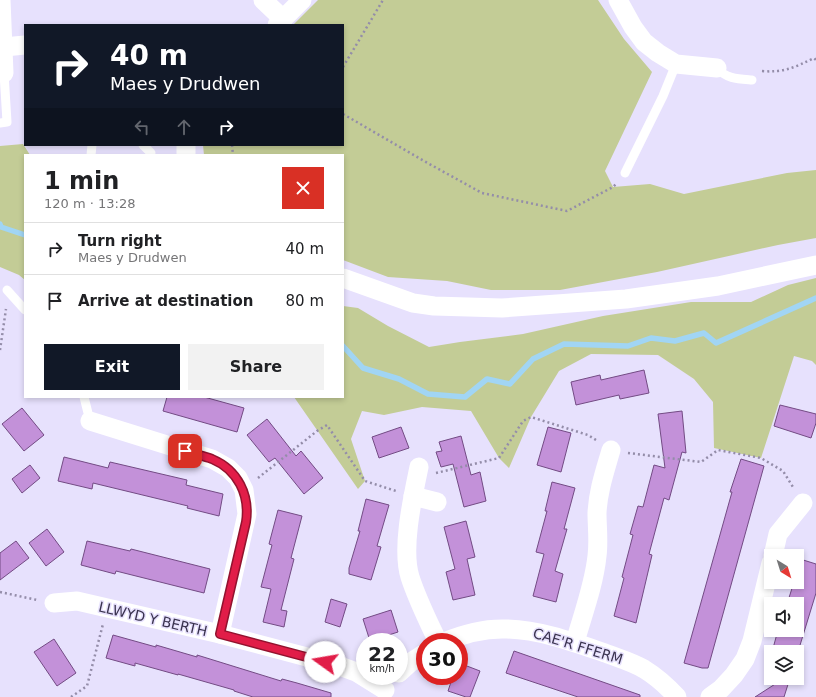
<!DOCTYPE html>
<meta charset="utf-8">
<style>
:root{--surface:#fff;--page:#f2f2f2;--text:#202124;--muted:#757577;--line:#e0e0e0;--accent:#111827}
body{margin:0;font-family:"DejaVu Sans",sans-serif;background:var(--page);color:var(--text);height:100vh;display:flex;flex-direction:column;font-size:15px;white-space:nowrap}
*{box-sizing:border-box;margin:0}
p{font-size:13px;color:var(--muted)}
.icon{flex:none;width:22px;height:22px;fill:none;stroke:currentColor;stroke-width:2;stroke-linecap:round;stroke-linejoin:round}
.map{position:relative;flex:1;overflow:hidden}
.sheet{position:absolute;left:24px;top:154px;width:320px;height:244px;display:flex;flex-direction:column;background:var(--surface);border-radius:0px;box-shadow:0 2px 6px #0003}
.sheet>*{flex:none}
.banner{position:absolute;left:24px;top:24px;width:320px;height:122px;border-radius:0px;box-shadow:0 2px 6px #0003;background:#111827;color:#fff;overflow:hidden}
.needle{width:26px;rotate:142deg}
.fabs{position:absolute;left:764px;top:549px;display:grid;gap:8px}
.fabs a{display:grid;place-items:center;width:40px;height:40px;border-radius:0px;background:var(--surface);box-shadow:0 2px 6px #0003;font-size:20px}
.speed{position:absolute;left:356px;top:633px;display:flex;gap:8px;font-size:20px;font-weight:700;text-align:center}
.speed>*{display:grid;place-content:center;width:52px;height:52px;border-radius:50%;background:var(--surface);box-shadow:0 2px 6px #0003;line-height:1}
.speed small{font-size:10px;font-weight:400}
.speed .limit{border:6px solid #d22;background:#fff;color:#111}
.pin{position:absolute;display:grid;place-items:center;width:34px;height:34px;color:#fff;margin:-17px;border-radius:8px;box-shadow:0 2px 6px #0006}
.me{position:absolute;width:44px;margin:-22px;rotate:283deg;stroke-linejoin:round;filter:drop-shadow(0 0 3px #0008)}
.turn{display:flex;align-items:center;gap:14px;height:84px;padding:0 20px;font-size:18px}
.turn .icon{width:52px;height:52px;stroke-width:2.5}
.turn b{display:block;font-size:28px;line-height:34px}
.lanes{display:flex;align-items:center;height:38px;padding:0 20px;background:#0003;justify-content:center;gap:20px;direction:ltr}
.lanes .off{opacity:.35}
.round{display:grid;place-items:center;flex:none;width:42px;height:42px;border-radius:0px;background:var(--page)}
.summary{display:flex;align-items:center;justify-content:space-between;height:68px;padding:0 20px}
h1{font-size:24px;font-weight:600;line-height:30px}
.primary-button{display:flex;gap:8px;margin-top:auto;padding:8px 20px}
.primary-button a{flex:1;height:46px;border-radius:0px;background:var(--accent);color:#fff;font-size:16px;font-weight:600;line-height:46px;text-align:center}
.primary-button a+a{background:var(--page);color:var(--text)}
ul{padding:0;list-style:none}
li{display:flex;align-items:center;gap:12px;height:52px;padding:0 20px;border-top:1px solid var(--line)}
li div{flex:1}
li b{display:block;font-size:15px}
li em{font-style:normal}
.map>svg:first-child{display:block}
</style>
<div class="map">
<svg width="816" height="697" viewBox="0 0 816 697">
<rect width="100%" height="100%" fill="#e7e1fd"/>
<g fill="#c3cc96">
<polygon points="318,0 598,0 624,39 652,72 605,171 613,187 650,184 684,194 787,173 816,170 816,238 778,245 657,272 560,290 491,290 447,281 388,277 343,260 343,155 204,155 203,145 343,145 343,25 293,25"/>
<polygon points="23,144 30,155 25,155 25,280 19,275 0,267 0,146"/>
<polygon points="816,278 816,365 812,361 794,356 761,458 714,448 713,402 694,379 658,355 591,354 559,371 531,417 509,468 499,458 471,411 422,407 384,415 362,411 351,439 365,481 358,489 294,397 343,397 343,306 358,308 388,326 429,347 460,342 523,334 603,316 691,302 751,302 788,285"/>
</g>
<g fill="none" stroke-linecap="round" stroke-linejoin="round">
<g stroke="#a1d5f4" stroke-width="5.5">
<polyline points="0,224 1,227 25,235"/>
<polyline points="343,346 363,368 399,379 428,394 465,397 487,379 510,384 533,359 564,344 628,346 651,338 675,341 704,333 716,343 816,298"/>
</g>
</g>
<g fill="#c391d9" stroke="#734b84">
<polygon points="644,370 649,393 620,399 619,395 576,405 571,382 600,375 601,380"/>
<polygon points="167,397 204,397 244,408 237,432 163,411"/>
<polygon points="780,405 816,414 816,423 811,438 774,426"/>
<polygon points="22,408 44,435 24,451 2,424"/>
<polygon points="682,411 686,453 682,452 669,500 664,498 649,554 652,555 636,623 614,616 624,578 622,577 633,535 630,534 638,506 643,507 654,465 665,468 658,414"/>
<polygon points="267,419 296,456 301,451 323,478 304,494 275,458 269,462 247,435"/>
<polygon points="401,427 409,448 379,458 372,437"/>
<polygon points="548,427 571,433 561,472 537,465"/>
<polygon points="461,436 471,475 480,472 486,501 464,507 453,464 441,467 436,452 442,451 439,442"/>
<polygon points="64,457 108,468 110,462 187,480 186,485 223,494 219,516 187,508 188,506 93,483 92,489 58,481"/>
<polygon points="741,459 764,466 708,668 702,668 684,663 732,492 730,492"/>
<polygon points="30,465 40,478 22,493 12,479"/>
<polygon points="552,482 575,488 564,529 567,529 555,571 563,574 556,602 533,596 544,554 536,552 547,511 545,511"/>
<polygon points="366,499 389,505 377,546 381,547 371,580 349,574 349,568 360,531 358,531"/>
<polygon points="278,510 302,516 291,558 294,559 281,610 287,611 284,627 263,622 271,589 261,587 272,545 269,544"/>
<polygon points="466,521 475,557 467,559 475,595 453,600 446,572 455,569 444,527"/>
<polygon points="47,529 64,552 46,566 29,543"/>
<polygon points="16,541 29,558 0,580 0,553"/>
<polygon points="87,541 130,551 131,549 210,569 204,593 116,571 115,574 81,565"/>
<polygon points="800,559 816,564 816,593 797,655 797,652 772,652 778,630 797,630 797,604 787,604 794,582 797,582 797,567"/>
<polygon points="331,599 347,604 340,627 325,622"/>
<polygon points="391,610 398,632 370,641 363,619"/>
<polygon points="113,635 156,647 156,645 197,657 197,655 281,681 282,679 297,683 331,693 331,697 253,697 234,691 234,690 178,674 178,675 135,663 135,666 106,658"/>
<polygon points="54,639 76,673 57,686 34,652"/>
<polygon points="514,651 640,695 640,697 578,697 506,673"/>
<polygon points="771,654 771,675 765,673"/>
<polygon points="459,663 480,671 470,697 466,697 448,691 453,676 459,678"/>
<polygon points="779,678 790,678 784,697 755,697 783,679"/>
</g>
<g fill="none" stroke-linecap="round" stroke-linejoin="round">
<g stroke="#948da9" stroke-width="2.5" stroke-dasharray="2 3" stroke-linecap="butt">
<polyline points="343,67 383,0"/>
<path d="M762,71C783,73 796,67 814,58L816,60"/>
<polyline points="343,114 424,161 482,193 567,211 613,187 617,183"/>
<polyline points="232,145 233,155"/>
<polyline points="0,350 6,309"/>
<polyline points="628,453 701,462 718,450 761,458 783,471 793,487"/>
<polyline points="436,473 499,458 523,421 531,417 588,435 596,440"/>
<polyline points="258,478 317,431 327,425 365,481 396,491"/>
<polyline points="0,592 37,600"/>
<polyline points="71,697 87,686 103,624"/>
</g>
<g stroke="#fff" stroke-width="9">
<path d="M717,68C726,79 739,79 752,80"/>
<polyline points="0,123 7,122 4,73"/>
<polyline points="143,145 151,153"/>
<polyline points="91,155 92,145"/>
<polyline points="625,173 663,96 676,64"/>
<polyline points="7,290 25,310"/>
<polyline points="84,397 90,421"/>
</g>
<g stroke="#fff" stroke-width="19">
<polyline points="1,0 4,73"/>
<polyline points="263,0 283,19"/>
<polyline points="618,0 633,27 644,42 658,53 676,64 717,68"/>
<polyline points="277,25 302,0"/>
<polyline points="4,47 25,45"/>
<polyline points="186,155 186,145"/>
<polyline points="343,278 413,303 434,306 502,308 626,299 718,286 816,265"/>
<polyline points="90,421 212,459 228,468 238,478 244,490 247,514 220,634"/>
<path d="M419,467C413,496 401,548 410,577C417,599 428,621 438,642"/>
<polyline points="413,496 437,502"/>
<polyline points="773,556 778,534 803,503"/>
<polyline points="54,603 77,601 220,634 337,665 356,672 385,690"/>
<path d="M444,642C463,634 485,628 507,629C541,630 573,642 605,653C618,658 632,662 644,669C657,677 667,686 677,697"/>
<path d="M575,642C583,614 594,585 597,556C599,541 597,527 597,513C598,491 605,471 611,450"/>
<polyline points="399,673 411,662 425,653"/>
<polyline points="710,697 721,689 734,675 745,659 752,641 771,563"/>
</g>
</g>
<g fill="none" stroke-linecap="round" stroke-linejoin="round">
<g stroke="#92132f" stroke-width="10">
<path id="route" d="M185,451C194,454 204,456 212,459C238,470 250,495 246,522L220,634L325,662"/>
</g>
<use href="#route" stroke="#e11d48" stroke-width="7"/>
</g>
<g text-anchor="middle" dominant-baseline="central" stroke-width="3" stroke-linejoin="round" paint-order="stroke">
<g font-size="14" fill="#3a334f" stroke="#e7e1fd">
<text transform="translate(153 619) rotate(13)">LLWYD Y BERTH</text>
<text transform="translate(578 646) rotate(17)">CAE'R FFERM</text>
</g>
</g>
</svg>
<div class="fabs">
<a><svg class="needle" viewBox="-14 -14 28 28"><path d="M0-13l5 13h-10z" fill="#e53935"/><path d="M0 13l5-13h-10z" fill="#757577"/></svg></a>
<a><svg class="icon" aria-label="sound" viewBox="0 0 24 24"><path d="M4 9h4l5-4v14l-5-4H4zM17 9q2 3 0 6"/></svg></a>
<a><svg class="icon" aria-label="layers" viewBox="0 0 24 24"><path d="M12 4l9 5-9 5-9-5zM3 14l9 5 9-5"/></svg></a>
</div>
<div class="speed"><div>22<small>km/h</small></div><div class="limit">30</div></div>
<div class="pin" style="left:185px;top:451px;background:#d93025"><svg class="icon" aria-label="arrive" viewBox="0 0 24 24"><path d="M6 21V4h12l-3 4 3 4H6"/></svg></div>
<svg class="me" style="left:325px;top:662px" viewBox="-20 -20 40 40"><circle r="19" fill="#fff"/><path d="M0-13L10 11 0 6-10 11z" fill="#e11d48"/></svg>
<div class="banner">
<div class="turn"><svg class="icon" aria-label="right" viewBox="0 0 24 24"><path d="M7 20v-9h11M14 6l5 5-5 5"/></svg><div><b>40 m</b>Maes y Drudwen</div></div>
<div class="lanes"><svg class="icon off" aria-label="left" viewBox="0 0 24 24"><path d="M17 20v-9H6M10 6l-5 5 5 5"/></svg><svg class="icon off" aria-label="ahead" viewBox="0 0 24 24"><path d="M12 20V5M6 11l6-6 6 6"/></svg><svg class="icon" aria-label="right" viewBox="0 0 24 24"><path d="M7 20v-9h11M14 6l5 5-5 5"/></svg></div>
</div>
<section class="sheet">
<div class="summary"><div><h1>1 min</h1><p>120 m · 13:28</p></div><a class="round" style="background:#d93025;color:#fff"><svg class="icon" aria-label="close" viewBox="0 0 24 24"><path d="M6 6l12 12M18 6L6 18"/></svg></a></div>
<ul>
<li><svg class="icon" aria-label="right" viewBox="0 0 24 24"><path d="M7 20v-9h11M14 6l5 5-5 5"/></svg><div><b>Turn right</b><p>Maes y Drudwen</p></div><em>40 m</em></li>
<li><svg class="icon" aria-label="arrive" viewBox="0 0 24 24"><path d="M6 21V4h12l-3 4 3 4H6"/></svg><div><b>Arrive at destination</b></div><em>80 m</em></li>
</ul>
<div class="primary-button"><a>Exit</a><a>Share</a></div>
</section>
</div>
